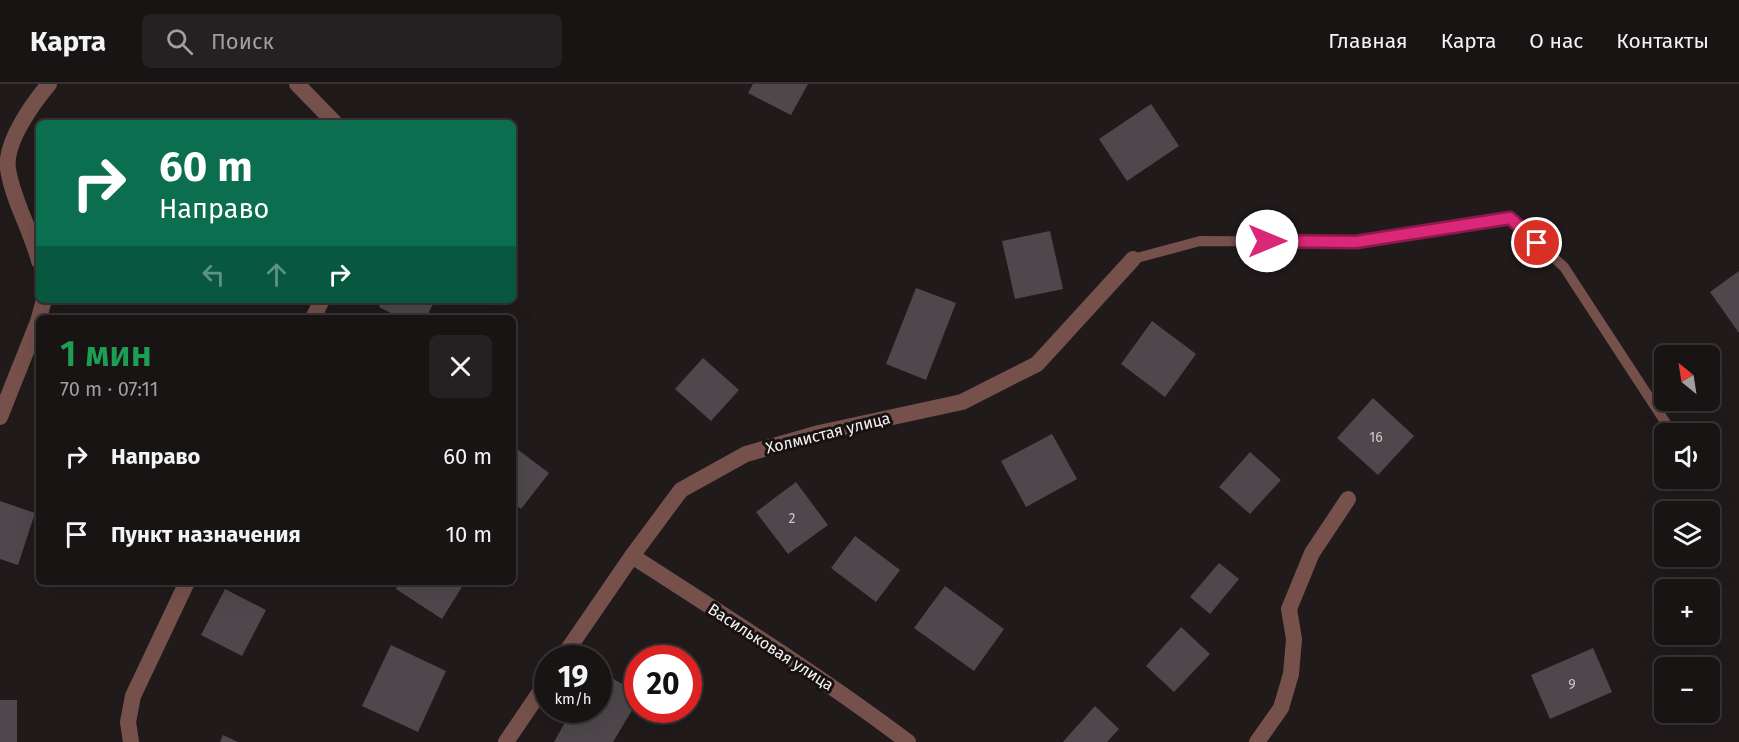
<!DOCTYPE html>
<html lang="ru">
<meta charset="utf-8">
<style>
:root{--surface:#181414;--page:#252122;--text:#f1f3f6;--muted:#9f9ea0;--line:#363334}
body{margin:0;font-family:"Fira Sans",sans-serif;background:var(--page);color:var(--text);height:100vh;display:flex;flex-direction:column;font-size:22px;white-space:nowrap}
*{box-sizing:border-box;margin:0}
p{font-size:20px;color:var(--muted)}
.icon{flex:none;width:33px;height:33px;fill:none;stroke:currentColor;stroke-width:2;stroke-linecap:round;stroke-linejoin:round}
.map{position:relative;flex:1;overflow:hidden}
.details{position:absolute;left:36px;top:231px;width:480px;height:270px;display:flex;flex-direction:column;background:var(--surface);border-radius:9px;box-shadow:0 6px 24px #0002,0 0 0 2px var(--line)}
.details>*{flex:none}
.guide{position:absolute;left:36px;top:36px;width:480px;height:183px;border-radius:9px;box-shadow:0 6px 24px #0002,0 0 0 2px var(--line);background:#0b6e4f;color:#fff;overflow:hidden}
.needle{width:39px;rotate:330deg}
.buttons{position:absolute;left:1654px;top:261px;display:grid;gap:12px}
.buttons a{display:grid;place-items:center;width:66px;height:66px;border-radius:9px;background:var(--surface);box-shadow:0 6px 24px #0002,0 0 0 2px var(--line);font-size:30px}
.speed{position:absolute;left:534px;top:561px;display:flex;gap:12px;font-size:30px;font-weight:700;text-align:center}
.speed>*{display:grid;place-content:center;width:78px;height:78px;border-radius:50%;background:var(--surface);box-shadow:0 6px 24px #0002,0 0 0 2px var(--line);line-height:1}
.speed small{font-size:15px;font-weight:400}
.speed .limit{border:9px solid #d22;background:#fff;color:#111}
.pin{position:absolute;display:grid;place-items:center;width:51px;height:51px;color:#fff;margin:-26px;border:3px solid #fff;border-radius:50%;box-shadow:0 2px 6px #0007}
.me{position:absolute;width:66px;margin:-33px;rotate:90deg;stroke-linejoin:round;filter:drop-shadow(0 0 4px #0008)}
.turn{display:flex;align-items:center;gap:21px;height:126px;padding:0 24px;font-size:27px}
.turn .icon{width:78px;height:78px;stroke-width:2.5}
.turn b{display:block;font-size:42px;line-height:51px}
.lanes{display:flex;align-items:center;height:57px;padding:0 24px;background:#0003;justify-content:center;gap:30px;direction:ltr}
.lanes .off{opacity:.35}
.round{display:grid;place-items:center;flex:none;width:63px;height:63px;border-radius:9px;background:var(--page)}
.headline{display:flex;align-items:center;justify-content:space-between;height:102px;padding:0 24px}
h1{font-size:36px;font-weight:600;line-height:45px;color:#1e9e55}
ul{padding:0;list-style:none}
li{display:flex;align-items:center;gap:18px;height:78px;padding:0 24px}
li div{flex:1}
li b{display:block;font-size:22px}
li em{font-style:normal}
header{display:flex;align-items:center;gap:36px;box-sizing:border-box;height:84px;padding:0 30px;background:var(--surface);border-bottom:2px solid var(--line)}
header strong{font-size:28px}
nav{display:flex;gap:33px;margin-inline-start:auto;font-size:21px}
.search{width:420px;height:54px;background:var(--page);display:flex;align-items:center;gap:15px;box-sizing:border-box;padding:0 21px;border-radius:9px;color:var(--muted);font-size:22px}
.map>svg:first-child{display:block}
</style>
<header>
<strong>Карта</strong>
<div class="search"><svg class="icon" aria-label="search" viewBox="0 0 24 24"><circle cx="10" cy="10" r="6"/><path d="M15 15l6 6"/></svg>Поиск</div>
<nav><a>Главная</a><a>Карта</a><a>О нас</a><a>Контакты</a></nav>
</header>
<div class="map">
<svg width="1739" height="658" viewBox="0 0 1739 658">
<rect width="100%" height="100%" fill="#201a1b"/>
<g fill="#4e484c">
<polygon points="753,0 808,0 791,31 748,9"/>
<polygon points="1151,20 1179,62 1127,97 1099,55"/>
<polygon points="1050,147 1063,205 1015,215 1002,157"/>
<polygon points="1739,187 1739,249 1710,208"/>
<polygon points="916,204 956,219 926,296 886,280"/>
<polygon points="383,216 435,216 426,234 401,234 379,223"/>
<polygon points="1152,237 1196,270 1165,313 1121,280"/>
<polygon points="703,274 739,306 711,337 675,305"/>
<polygon points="1373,314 1414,352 1378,391 1337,354"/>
<polygon points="1052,350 1077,395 1026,423 1001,377"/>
<polygon points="513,362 549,389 521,425 513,419"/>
<polygon points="1250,368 1281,396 1250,430 1219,403"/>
<polygon points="796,398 828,441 788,470 756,428"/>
<polygon points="0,417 35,429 18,481 0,475"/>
<polygon points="855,452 900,486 876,518 831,484"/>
<polygon points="1219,479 1239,495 1210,530 1190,513"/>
<polygon points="400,498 465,498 442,535 396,505"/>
<polygon points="945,502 1004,545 974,587 914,544"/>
<polygon points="225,505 266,526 242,572 201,551"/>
<polygon points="1181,543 1210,570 1174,608 1146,582"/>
<polygon points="391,561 446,587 418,648 362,622"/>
<polygon points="1593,564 1612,608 1550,635 1531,591"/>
<polygon points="598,586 638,609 638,616 613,658 554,658 572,626 598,626"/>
<rect x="0" y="616" width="17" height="42"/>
<polygon points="1095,622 1119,645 1107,658 1063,658"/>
<polygon points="223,651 238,658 220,658"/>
</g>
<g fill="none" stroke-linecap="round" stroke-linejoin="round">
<polyline stroke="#76514c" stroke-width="10" points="1133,175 1200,157 1356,158 1510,134 1564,183 1673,350"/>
<g stroke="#76514c" stroke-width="16">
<polyline points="297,0 335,39"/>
<path d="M39,177C31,146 13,117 8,85C4,59 33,19 49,0"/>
<polyline points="39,234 44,216"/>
<polyline points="313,234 322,216"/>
<polyline points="0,333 39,235"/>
<path d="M632,472C725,532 819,591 908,658"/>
<polyline points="562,574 632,472 681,406 746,370 819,349 962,318 1037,280 1133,175"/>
<polyline points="131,658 128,638 133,612 187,498"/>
<polyline points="506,658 548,596"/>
<polyline points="1257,658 1281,624 1291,590 1294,555 1289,525 1312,469 1348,415"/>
</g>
</g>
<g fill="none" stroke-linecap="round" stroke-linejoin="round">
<g stroke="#8e194d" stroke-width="15">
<polyline id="route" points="1267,157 1356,158 1510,134 1537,159"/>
</g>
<use href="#route" stroke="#db2777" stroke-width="10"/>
</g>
<g text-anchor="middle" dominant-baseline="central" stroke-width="6" stroke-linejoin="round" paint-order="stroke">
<g font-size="14" fill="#cbc7c8">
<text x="1376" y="353">16</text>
<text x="792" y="434">2</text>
<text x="1572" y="600">9</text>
</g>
<g font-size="16" fill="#f5f1f1" stroke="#171112">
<text transform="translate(828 349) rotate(-14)">Холмистая улица</text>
<text transform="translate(771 563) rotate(33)">Васильковая улица</text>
</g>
</g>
</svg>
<div class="buttons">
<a><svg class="needle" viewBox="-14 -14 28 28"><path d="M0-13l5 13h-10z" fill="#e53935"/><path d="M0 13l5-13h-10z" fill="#9f9ea0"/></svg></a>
<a><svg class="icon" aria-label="sound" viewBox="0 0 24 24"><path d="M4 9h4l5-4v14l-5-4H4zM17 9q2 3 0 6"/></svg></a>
<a><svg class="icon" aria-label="layers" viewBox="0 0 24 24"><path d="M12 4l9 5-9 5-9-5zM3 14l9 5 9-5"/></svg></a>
<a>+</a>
<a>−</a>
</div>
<div class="speed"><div>19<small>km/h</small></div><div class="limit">20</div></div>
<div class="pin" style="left:1537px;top:159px;background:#d93025"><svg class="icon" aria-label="arrive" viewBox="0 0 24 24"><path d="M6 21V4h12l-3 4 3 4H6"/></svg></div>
<svg class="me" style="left:1267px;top:157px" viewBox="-20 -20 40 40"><circle r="19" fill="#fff"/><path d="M0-13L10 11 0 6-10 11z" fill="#db2777"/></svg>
<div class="guide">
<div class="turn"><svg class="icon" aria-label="right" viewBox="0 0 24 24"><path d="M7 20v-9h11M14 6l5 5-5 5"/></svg><div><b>60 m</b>Направо</div></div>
<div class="lanes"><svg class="icon off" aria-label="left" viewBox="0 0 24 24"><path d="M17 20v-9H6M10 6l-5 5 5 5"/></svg><svg class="icon off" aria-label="ahead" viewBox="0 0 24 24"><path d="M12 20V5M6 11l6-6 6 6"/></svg><svg class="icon" aria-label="right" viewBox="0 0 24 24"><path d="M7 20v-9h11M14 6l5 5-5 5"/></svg></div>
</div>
<section class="details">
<div class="headline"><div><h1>1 мин</h1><p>70 m · 07:11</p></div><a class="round"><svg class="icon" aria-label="close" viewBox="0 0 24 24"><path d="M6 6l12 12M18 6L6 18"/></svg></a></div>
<ul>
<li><svg class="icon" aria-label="right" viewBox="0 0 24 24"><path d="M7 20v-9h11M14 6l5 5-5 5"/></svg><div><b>Направо</b></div><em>60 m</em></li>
<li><svg class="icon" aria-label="arrive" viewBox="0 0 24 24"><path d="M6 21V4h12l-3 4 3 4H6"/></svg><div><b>Пункт назначения</b></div><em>10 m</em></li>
</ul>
</section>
</div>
